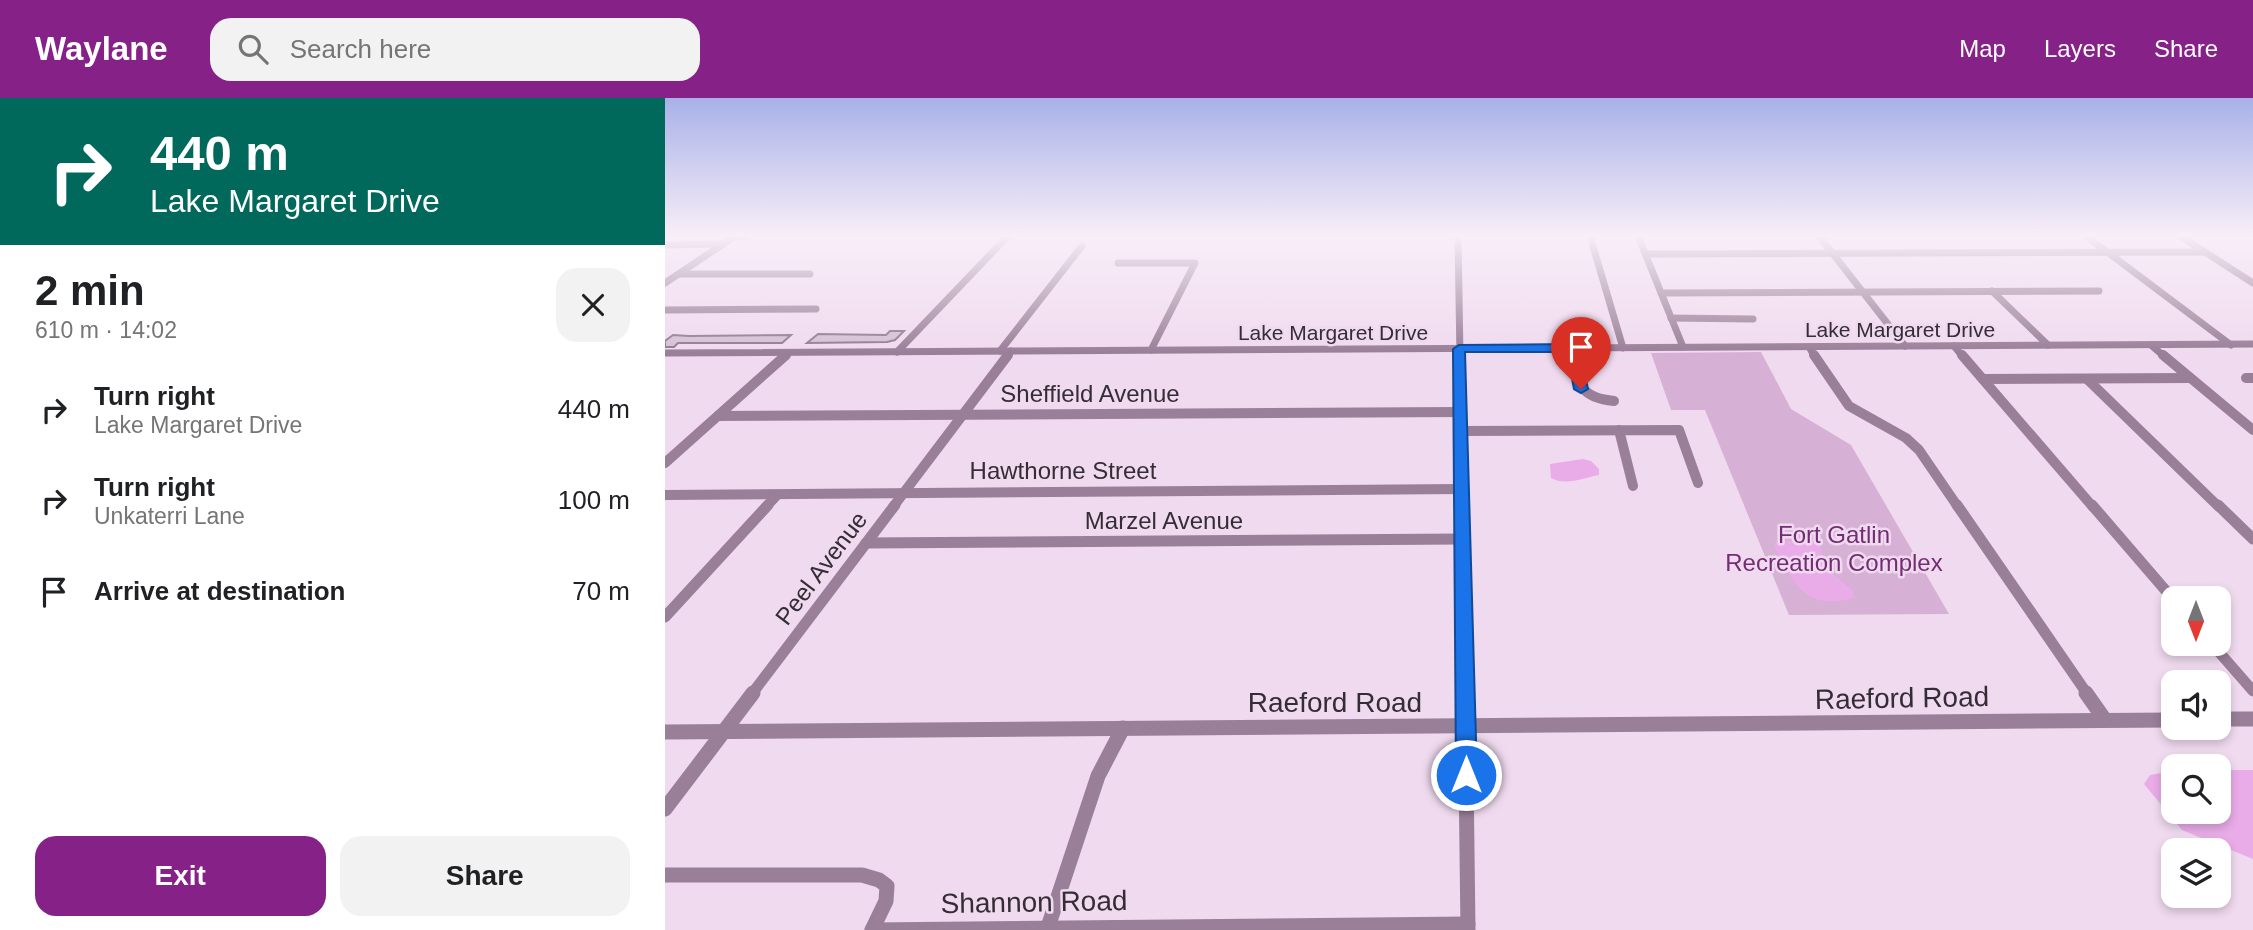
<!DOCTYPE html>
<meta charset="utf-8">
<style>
:root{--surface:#fff;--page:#f2f2f2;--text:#202124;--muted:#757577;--accent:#862188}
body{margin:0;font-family:Helvetica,sans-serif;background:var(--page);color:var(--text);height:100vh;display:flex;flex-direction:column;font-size:26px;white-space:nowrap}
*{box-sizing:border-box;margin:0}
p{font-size:23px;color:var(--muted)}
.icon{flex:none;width:38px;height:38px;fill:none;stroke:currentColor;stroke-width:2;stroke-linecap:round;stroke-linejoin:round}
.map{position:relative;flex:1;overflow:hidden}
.sheet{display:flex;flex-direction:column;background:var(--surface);width:665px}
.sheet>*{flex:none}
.hud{background:#00695c;color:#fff;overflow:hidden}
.needle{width:46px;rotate:180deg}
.controls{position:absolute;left:1496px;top:488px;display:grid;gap:14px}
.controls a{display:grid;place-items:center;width:70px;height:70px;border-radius:14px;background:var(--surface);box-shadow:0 4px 10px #0003;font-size:35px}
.pin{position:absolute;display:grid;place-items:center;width:60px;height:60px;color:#fff;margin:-72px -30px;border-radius:50% 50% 50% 0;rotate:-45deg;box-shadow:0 0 7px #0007}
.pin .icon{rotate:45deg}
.me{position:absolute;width:77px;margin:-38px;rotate:0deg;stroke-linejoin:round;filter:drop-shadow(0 0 5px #0008)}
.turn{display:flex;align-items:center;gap:24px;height:147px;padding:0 35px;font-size:32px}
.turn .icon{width:91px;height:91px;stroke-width:2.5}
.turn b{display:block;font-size:49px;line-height:60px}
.round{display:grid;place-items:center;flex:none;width:74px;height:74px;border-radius:21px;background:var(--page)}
.headline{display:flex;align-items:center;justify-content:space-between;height:119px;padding:0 35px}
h1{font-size:42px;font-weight:800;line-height:52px}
.primary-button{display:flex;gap:14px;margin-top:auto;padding:14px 35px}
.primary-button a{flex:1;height:80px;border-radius:21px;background:var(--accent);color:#fff;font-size:28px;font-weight:800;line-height:80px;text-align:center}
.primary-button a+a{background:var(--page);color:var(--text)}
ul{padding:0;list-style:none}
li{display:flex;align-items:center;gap:21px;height:91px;padding:0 35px}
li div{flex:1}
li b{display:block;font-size:26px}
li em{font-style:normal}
header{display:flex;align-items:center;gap:42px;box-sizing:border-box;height:98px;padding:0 35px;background:var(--accent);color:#fff}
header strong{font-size:33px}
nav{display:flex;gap:38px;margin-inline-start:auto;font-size:24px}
.search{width:490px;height:63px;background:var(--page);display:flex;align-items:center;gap:18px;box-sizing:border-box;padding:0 24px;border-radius:21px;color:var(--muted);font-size:26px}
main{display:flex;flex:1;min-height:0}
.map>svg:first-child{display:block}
</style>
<header>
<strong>Waylane</strong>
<div class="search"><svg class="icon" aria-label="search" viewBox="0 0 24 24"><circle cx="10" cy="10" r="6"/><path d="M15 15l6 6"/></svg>Search here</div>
<nav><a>Map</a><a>Layers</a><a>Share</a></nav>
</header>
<main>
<section class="sheet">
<div class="hud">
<div class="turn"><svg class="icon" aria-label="right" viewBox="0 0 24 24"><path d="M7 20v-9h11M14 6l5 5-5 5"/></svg><div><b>440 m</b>Lake Margaret Drive</div></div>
</div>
<div class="headline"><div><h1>2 min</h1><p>610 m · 14:02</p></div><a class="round"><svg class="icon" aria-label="close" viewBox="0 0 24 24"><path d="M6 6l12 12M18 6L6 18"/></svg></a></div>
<ul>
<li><svg class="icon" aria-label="right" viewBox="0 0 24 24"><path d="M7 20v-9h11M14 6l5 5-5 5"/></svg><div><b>Turn right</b><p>Lake Margaret Drive</p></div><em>440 m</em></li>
<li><svg class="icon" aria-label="right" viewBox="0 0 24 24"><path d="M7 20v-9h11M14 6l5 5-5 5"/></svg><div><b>Turn right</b><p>Unkaterri Lane</p></div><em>100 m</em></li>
<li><svg class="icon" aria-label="arrive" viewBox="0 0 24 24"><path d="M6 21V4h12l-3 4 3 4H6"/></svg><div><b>Arrive at destination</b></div><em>70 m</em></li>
</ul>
<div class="primary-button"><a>Exit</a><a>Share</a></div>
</section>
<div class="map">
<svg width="1588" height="832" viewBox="0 0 1588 832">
<rect width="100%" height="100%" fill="#f0daef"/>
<polygon fill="#d6b1d5" points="1096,254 1126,311 1186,347 1284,516 1124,517 1040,312 1006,312 986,255"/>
<g fill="#e9ace8">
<path d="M918,361L926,363L934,371V377C919,380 900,388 886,380L885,366Z"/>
<path d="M1139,442L1154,443L1160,469L1188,493L1189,500C1141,513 1129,487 1110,450V444Z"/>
<polygon points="1554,672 1588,672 1588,761 1517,732 1479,686 1485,677 1508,673 1508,714 1554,714"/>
</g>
<g fill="#d5c0d4" stroke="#8f7b8e" stroke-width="2">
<polygon points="225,233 239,233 230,242 222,244 142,245 153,236 221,237"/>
<polygon points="8,237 24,238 126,237 117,245 13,245 9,249 0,249 0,243"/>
</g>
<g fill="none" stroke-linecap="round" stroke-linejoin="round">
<g stroke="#997f98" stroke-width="7">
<polyline points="793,138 795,259"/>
<polyline points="925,138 958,250"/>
<polyline points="973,138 1018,249"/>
<polyline points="1154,138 1240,248"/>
<polyline points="1421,138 1566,247"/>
<polyline points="1515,138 1588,185"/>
<polyline points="0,147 57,146"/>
<polyline points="981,156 1539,154"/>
<polyline points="453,165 530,165 486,252"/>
<polyline points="14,176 145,176"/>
<polyline points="0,185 70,138 82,138"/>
<polyline points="1327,193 1383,247"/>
<polyline points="996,195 1434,193"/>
<polyline points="0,212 151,211"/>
<polyline points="1006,220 1088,221"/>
<polyline points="1486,247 1500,259"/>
<polyline points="1289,248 1298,259"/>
<polyline points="1144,249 1150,259"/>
<polyline points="908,250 909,259"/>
<polyline points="335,253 417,148"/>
<polyline points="232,254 343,138"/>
<polyline points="0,255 1588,246"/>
<polyline points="119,259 123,255"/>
<polyline points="342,259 346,253"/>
</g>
<g stroke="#997f98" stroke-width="10">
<polyline points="795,257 797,409"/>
<path d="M909,257C914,287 915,300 949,303"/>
<polyline points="1149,257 1184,308 1241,340 1254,352 1293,409"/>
<polyline points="1297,257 1428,409"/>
<polyline points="1498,257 1588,332"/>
<polyline points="1581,280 1588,280"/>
<polyline points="1318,281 1525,280"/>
<polyline points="1422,281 1554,409"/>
<polyline points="53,318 796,314"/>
<polyline points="954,332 968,388"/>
<polyline points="796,333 1014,332 1033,385"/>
<polyline points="0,365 121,257"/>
<polyline points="0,397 797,391"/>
<polyline points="101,409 112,397"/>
<polyline points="228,409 343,257"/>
</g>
<g stroke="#997f98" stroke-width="11">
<polyline points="797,407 800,597"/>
<polyline points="1292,407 1423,597"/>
<polyline points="1427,407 1508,501"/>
<polyline points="1553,407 1588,441"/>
<polyline points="201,445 798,441"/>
<polyline points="0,519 103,407"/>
<polyline points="1547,546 1588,593"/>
<polyline points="86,597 230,407"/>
</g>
<g stroke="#997f98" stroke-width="15">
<polyline points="800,595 803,832"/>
<polyline points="1421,595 1440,622"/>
<polyline points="1554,621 1588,621"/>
<polyline points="0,634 1508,622"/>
<polyline points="0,711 88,595"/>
<polyline points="0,777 197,777 214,782 222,788 221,803 207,832"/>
<polyline points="207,832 803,826"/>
<polyline points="382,832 433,678 458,630"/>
</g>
</g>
<linearGradient id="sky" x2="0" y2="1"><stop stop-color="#a8b1e8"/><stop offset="0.54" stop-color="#f8eef8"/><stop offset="1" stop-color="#f8eef8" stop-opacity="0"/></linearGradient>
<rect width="1588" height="255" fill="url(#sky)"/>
<polygon fill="#1a73e8" stroke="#114b97" stroke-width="2" points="908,246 914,250 923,291 916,295 909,291 902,254 800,254 812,677 809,684 801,687 794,684 791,677 788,251 794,247"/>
<g text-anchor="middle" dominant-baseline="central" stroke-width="5" stroke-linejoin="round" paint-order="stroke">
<g font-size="21" fill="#352d35" stroke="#f0daef">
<text x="1235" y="231">Lake Margaret Drive</text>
<text x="668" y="234">Lake Margaret Drive</text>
</g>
<g font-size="24" fill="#352d35" stroke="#f0daef">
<text x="425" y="295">Sheffield Avenue</text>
<text x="398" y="372">Hawthorne Street</text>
<text x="499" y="422">Marzel Avenue</text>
<text transform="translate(156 470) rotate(-53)">Peel Avenue</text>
</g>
<g font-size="24" fill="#742d75" stroke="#f0daef">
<text x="1169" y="436">Fort Gatlin<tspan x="1169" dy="28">Recreation Complex</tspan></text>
</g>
<g font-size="28" fill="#352d35" stroke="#f0daef">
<text transform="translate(1237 600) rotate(-1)">Raeford Road</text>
<text x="670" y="604">Raeford Road</text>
<text transform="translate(369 804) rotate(-1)">Shannon Road</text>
</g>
</g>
</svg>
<div class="controls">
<a><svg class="needle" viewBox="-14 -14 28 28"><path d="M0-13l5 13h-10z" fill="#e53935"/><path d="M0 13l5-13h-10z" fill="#757577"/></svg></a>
<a><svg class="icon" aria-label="sound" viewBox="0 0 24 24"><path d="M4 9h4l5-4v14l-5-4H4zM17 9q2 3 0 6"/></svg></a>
<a><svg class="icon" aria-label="search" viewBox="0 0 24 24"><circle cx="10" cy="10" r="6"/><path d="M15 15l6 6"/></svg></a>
<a><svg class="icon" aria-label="layers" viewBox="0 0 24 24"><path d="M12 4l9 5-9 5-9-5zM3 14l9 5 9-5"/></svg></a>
</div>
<div class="pin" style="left:916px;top:291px;background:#d93025"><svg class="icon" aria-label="arrive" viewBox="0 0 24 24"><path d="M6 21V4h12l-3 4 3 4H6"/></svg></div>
<svg class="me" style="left:801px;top:677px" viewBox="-20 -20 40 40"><circle r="17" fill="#1a73e8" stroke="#fff" stroke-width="3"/><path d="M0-11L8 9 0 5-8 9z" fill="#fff"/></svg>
</div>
</main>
